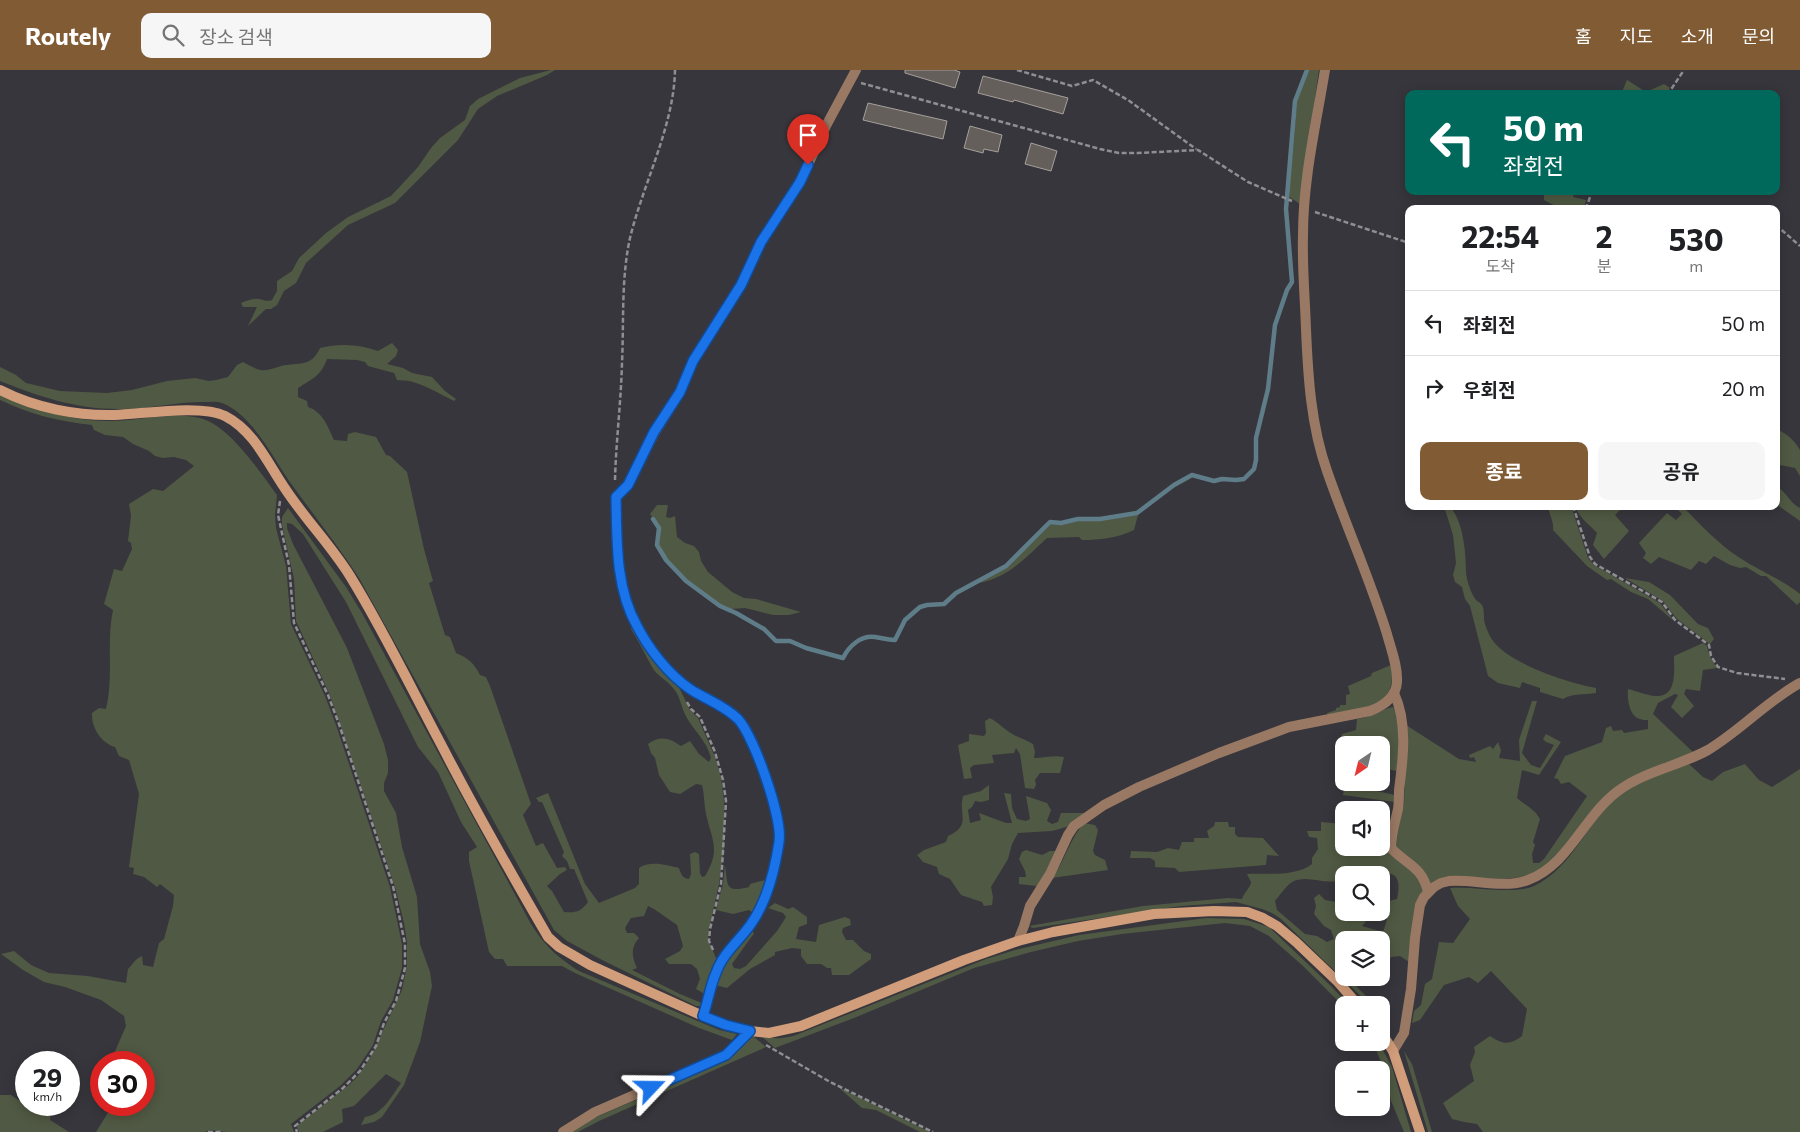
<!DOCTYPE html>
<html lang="ko">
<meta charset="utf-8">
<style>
:root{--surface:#fff;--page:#f6f6f6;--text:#202124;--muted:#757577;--line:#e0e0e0;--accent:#805b34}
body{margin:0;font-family:Commissioner,"Noto Sans KR",sans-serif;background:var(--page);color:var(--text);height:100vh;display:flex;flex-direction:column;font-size:19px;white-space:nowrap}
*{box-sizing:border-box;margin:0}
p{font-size:16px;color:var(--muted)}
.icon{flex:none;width:28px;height:28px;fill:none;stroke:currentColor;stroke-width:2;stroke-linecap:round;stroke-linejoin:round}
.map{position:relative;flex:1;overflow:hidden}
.drawer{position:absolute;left:1405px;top:135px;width:375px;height:305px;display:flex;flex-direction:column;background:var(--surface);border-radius:10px;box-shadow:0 2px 12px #0003}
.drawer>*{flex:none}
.hud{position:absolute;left:1405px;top:20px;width:375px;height:105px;border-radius:10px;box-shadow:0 2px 12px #0003;background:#00695c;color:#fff;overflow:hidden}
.needle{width:32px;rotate:215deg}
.fabs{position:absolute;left:1335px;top:666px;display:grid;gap:10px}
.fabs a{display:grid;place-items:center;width:55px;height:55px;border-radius:10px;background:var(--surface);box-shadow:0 2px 12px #0003;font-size:25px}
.speed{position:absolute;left:15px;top:981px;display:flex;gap:10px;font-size:25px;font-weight:700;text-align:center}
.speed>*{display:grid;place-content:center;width:65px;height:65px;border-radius:50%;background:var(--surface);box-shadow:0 2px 12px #0003;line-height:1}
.speed small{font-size:12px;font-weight:400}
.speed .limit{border:8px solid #d22;background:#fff;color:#111}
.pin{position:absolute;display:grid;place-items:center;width:42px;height:42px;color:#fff;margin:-51px -21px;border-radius:50% 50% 50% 0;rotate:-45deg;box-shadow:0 0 5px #0007}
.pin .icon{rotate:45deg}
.me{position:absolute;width:55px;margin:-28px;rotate:67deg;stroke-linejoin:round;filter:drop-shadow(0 0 4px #0008)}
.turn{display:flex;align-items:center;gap:18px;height:105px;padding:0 15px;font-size:22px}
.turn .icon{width:65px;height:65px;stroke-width:2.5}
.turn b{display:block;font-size:35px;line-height:42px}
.eta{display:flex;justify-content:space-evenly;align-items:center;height:85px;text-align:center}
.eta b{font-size:30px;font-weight:700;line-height:35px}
.action{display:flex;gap:10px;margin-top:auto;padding:10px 15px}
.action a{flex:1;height:58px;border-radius:10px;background:var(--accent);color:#fff;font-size:20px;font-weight:700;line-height:58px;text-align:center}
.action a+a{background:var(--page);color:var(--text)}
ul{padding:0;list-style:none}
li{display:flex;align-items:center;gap:15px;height:65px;padding:0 15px;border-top:1px solid var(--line)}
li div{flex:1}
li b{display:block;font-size:19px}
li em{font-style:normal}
header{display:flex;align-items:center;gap:30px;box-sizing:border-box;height:70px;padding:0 25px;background:var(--accent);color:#fff}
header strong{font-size:24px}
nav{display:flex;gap:28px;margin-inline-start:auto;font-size:18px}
.search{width:350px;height:45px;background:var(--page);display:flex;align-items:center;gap:12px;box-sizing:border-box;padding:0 18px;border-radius:10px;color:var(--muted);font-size:19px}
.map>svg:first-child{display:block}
</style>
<header>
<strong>Routely</strong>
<div class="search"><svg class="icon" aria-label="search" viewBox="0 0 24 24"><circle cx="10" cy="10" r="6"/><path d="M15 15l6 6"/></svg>장소 검색</div>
<nav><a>홈</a><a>지도</a><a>소개</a><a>문의</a></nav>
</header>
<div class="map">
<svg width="1800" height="1062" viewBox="0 0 1800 1062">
<rect width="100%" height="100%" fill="#37363c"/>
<g fill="#505943" fill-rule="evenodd">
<path d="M551,0H555L547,5L497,26L478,39L458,70L395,133L348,155L306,193L296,213L284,221L277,235L271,239H266L248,256L257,237H243L241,233C247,231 252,228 259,229C265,230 266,232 272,230L277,221V211L292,201L299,188L326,163L348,147L391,126L418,97L431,78L440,68L465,50L470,36L478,29L520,8Z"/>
<polygon points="1308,0 1319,0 1300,134 1288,126 1294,71 1297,30"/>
<polygon points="1627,10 1646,22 1664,14 1670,18 1664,24 1621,24"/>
<polygon points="1544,121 1574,121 1573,127 1586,130 1584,139 1561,139 1544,130"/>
<path d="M392,273L398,280L396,286L387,294L403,298L412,303L432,307L445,321L456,329L454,331C440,324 427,316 413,312C408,310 402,311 397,310L394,303L368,296L365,292L357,290L327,289C321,306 312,309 298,318V327L307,331L308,337C323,342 328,357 334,370L347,371L348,364L355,362L376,367L386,385L390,386L407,402L424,479L433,511L429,513L445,565L450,567L456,583C468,588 474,593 480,605L486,607L490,616L531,734L523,745L536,776L543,773L557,798L565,797L567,800L560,804L547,816L552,821L564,842C575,843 581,842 588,832L574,799H570L567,791L562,786L564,782L542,732H539L536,728L548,723L585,814L599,833L635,818L639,814V798C649,790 668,795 679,798C681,804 682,808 689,809L691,804L690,784L695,782L699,784L700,803L702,807L705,806C723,777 709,766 705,738C704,730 704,723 702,715L696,714L680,724L670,722L659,705L655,688L651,683L648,674C660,665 670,668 681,676L690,671L699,684L709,692L711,688C706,668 691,659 684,642C680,633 680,626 673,618C667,610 657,606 652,597C645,584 639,572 631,559L632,555L676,611L690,640L698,648L715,687L721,708L724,731V780L719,814L709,859L708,869L718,893L708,926L696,919L700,909L697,899L691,894H669L665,889L680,881L683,876L677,855L654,839L648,836L644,846L631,848L625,858L627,863H634L639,868C630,878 632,887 637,898L632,900L680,924L704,934L699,936H696L604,891L567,871L554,860L359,508C339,477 316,448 295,419C275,393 254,345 222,333C216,331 209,332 203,332C174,332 146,340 117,339C75,339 38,326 0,311V297L16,305L26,313L60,321L107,323L132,320L167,311L195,308L209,311L216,310L228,307L237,295L243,292C249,295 255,299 261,300C268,301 274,298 281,296C298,292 311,298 320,278C339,273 360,274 378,281Z"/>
<path d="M0,325C36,340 71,351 110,351C137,351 185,339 208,351C233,362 261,403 277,425L275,445L276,458L286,496L291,554L325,626L336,655L390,817L402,874V898L398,912L393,930L381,951L373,975L357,999L340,1016L291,1054L294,1062H227L211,1060L205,1062H96L109,1041L110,1035H144V992H105L102,988L113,986L126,956L124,946L101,930L65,917L44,912L23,900L1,884L14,881L31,895L49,903L88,906L126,913L128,899C133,894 135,889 142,886L143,895L153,897L159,873L164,869L173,836L174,825L160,814L157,817L144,807L133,804L134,798L129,797L139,724L129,690L119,686L115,677C101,673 91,657 92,643L99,638L106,639C114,606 106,573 113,540L104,534L114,499L122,501L132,479L131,473L128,471L131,446L129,434L153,419L163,421L194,396L186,390L174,387L163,388L155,386L149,381L133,374L123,367L105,365L94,360L92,355C58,351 32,345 0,330Z"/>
<path d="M1776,359C1786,363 1795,371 1800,380V406L1795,398L1780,395L1776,392Z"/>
<path d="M1776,416C1786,421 1790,433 1800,438V451L1776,434Z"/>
<polygon points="657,435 668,435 666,447 670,448 675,446 677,467 685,473 694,476 699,482 701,491 708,502 732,522 744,528 756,529 801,542 789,545 773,545 745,538 731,539 721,535 687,510 667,489 659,475 660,458 650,444"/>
<path d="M1444,436H1449C1463,449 1466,483 1466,501C1466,509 1471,524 1476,530C1478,532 1481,533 1482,535C1485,540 1483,548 1485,554C1486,558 1489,564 1491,568C1506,593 1568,613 1596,618V623C1585,625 1573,623 1563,629L1540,622V618L1522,612L1520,618L1498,613L1488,606L1470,536L1465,529L1462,517L1455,512L1453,505L1456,493L1453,465Z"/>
<path d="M1548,436H1571L1588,488L1594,495L1660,533L1674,551L1648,529L1631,522L1611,509L1607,510L1587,496L1553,460C1554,451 1549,445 1548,436Z"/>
<path d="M1575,436H1624L1615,445L1629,461L1604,489L1593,475L1597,463C1588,453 1579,448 1575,436Z"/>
<path d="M1674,436H1682C1700,454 1718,474 1740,488C1759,501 1782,509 1800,524V532L1797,535L1766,506H1761L1746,497L1740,498L1730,495L1714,486L1706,494L1699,491L1691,500L1659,487L1651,494L1643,488L1646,483L1639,473L1667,443L1676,450L1682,444Z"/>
<path d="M288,438L346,517L362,543L531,854C545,876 557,887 579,901L719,960L737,964L732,970L699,958L575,903L562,896H507L503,889H495L489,882L469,791V782L477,777L461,752L438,702L418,677L346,532L303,464L292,454L287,453V458L293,474L347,578L384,674L388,690V703L384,713V721L396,743L402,777L417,827L420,874L430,902L432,916L420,972L404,1015L382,1047L374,1052L361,1055L365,1047C383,1044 391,1027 401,1013L386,1004L354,1036L342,1039L343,1052L323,1062H299L297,1057L299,1054L349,1015L358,1006L370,988L402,920L407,895V873L404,853L395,817L339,651L329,623L296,551L294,509L282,455V447Z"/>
<path d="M1138,445L1134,460C1118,468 1099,470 1082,470L1079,467L1047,468C1025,488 1009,507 979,513L1007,497L1051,454L1061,455L1079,451H1100Z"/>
<polygon points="1625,508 1649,512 1670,525 1698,554 1708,558 1714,569 1710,574 1677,549 1663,531"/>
<path d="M1703,573L1707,576L1710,587L1717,598L1703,600L1700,621L1686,619L1684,624L1694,636L1682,648L1671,637L1678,625L1675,624L1658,633L1653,644L1694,683L1602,730L1590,742L1564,778L1545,797L1525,807L1430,815L1424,801L1396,776L1394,771L1404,734L1406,655L1459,689L1476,692L1474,687L1470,688L1469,685L1490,676L1493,679L1498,672L1501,680L1499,688L1520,691L1519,670L1532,631H1537L1522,683L1531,695L1540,698L1554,675L1546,672L1543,669L1546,664L1561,672L1539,705L1522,700L1517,728C1526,736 1534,738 1540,749L1533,772L1535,775L1532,784L1533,793H1539L1544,789L1587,726L1569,712L1561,714L1558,709L1554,708L1565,686L1602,672L1606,658L1611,656L1613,661L1622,660L1624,663L1648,659V650C1645,650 1642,650 1640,649C1629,646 1627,628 1628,619C1636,621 1651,627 1659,626C1677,625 1674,599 1674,586Z"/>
<path d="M1391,595C1399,640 1360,639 1328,646L1327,643L1336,640V638L1340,637V635H1346V625L1350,624L1348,616L1371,606L1372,603Z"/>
<path d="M1393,637C1402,654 1398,683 1397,701L1381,698V675H1344V698L1340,684L1342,664L1356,660L1357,649C1372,647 1380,640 1393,637Z"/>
<path d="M990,648C999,653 1005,660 1014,665C1020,668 1027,670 1033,674L1035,682L1034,688C1045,688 1054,685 1064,687L1060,703H1040L1035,710L1036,715L1034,719L1025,718L1020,684L1016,678L1014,683L992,685L994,693L974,695L970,698L972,708L964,709L958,675L969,671V664L984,666L986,663L985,651Z"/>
<path d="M1689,694L1703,707L1712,711L1723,702L1745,694L1759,710L1772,717L1800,699V1062H1483L1477,1054L1464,1052L1452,1049L1443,1033L1474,1011L1470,995L1475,982L1474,977L1490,966C1503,975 1510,975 1522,966L1527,939L1491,901L1478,913L1469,907L1444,915L1420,950L1412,953L1414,941L1421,935L1425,914L1432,909L1439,872L1453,873L1470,849L1458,836L1450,818C1474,816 1513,825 1534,816C1568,800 1582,764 1606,738C1610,734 1614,728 1619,724C1639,710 1666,702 1689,694Z"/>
<polygon points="1345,712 1357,713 1358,717 1395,725 1395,732 1343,725"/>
<path d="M989,715V730L981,732L975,731L972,737L968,740L970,753L981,750L979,743L1006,753H1012L1004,723L1011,724L1012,738L1017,749L1026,751L1030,749L1026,726L1047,733L1051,740L1047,751L1052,754L1058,752L1061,743H1084L1070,756L1052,761L1018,763L1012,774L1008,789L991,817L993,827L992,835L984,836L982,832L961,825L950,809L939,804L937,797L923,792L917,785L924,780L946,772L948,766C972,755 958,745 963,726L981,721Z"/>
<polygon points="1215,752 1228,752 1229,757 1235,757 1235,764 1238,767 1263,768 1279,786 1267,785 1266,795 1179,802 1175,798 1155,797 1155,791 1150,788 1130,788 1131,781 1157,782 1168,778 1179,780 1182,772 1194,772 1194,768 1209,768 1207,761 1214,756"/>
<path d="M1321,752L1344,754V778H1381V767L1388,768L1420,811L1423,821L1409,892L1400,886L1391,887L1384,901L1381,899V870H1344V908H1348L1375,935H1370L1281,849L1272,843L1262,839L1236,832L1181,836L1033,858L1029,856L1143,836L1228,828L1242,829C1244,822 1250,819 1251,812L1247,804C1268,803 1295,807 1312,794V788L1318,779L1317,768L1309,767L1307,761H1321ZM1359,803C1382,805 1405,794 1397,829L1389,831L1381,827V835C1392,840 1386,853 1383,862L1362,856L1372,844L1369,843L1344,842V826L1341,825L1342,833L1325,830L1319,824L1314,828L1316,836L1314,844L1324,856L1331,860L1334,869L1327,872L1317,866L1305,864L1277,840L1275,831C1280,825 1285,817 1292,812C1308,803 1329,818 1344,808V805Z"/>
<path d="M1084,753L1095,755L1098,760L1093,781L1095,785L1105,790L1108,800L1052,808C1065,791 1069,770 1084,753Z"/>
<polygon points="1026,780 1042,785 1050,781 1057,781 1049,797 1037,816 1019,814 1019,807 1026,807 1025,801 1019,789 1022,782"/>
<path d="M725,795C728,816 725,823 749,817L750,814L765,810L754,844L749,840L733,844L716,840L723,814Z"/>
<polygon points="775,833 788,839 793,837 807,847 807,854 799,857 796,869 816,872 819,855 845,847 850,849 851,855 843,858 842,862 846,870 853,870 864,881 871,884 871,889 849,905 832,905 831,898 827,898 821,894 807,894 801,886 801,879 792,878 775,882 775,885 750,899 727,918 715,915 722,898 752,860 754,864 752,866 732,894 734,898 740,899 746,896 777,861 786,847 783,843 768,838"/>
<path d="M1206,848L1244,849L1269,857L1332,917L1349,935H1344V937L1303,896L1269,866L1250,856L1225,853L1122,864L1078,871L1031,882L974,898L854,948L775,978L761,966C774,969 783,969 796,965L986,889L1015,880L1079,865Z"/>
<polygon points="749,967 754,967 766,977 599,1051 578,1062 568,1062 583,1053 704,1000"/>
<polygon points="1373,973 1379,973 1392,997 1411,1062 1404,1062 1391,1031 1385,1001"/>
<polygon points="1404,981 1412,994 1432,1062 1428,1062"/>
<polygon points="838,1017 930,1062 920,1062 876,1040 862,1038"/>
<polygon points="0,1025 11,1025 26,1035 49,1035 51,1037 50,1050 69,1062 0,1062"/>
</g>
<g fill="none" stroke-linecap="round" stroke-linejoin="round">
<path stroke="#5f7d89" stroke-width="4.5" d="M653,449L659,458L657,475L666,490L686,511L720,536L736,543L764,559L776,571H790L806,578L843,588C849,576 861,565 875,567C882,568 887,570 895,570L905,550L920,537L927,535L944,534L956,523L1006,496L1050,452L1061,453L1078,449H1100L1137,443L1174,415L1192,405L1214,411L1222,409L1236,410L1244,409L1254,399L1256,390V368L1268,319L1275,255L1287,220L1292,212L1286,139L1295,31L1307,0"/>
</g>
<g fill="#645f5b" stroke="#a6a09c">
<polygon points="905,0 954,0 960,2 955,18 905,3"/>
<polygon points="983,6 1068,28 1063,44 1014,30 1013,32 978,23"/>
<polygon points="868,33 947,51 943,69 863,50"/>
<polygon points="970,56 1002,65 998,82 984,79 983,83 964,78"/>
<polygon points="1031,73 1057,81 1051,101 1025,94"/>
</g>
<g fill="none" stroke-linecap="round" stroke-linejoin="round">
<g stroke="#8f8e93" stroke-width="2.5" stroke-dasharray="5 2.5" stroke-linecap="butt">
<polyline points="1017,0 1072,16 1093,10 1128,30 1196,79"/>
<polyline points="861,13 1100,79 1119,83 1138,83 1198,80 1248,112 1292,131"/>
<polyline points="1666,24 1672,18 1684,0"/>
<polyline points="1586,139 1592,121"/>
<polyline points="1734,139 1739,136 1753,139"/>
<polyline points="1315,142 1409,173"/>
<polyline points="1776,155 1800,176"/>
<path d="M615,410C616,371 621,332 622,293C624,251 621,209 630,168C643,114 674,56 675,0"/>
<polyline points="280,431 278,445 289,495 294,553 328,625 339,654 393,816 405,874 405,898 401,913 396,931 384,953 376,976 360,1001 343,1018 295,1056 297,1062"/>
<polyline points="1573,436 1590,487 1595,494 1662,532 1675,550 1709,575 1711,586 1718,597 1737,603 1785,609"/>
<polyline points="687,632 691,639 700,647 715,682 723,710 726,731 721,814 710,859 709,871 714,882"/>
<polyline points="766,975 830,1012 933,1062"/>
<polyline points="208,1062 223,1062"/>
</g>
<g stroke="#997964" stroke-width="10">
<path d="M1394,623C1408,653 1403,689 1399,720C1399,726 1399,733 1398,739C1395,753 1391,763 1391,778C1407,795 1422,796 1428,822"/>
<path d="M1018,871L1024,856L1030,836L1050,804L1068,765L1074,756L1104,735L1139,717L1219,683L1289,657L1370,641C1383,636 1396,627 1397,612C1398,597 1391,579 1387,564C1370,509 1346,456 1327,401C1311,356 1308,307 1306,259C1305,228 1302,196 1303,165C1303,109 1316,55 1325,0"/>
<path d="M703,946C708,932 711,916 716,903C723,884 740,870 751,854C767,831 775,799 779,772C783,748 754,666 738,649C724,635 705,629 690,619C668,604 649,579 637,556C616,518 616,469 616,427L628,415L655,362L680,322L693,291L741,215L761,172L800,112L827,54L856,0"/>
<path d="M1393,981L1404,963L1411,919L1415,868L1420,835L1424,827L1434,817L1441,813L1449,811C1474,809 1503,819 1528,810C1569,795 1583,747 1618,721C1645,701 1679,696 1708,680C1740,661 1767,631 1800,613"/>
<polyline points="563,1062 595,1042 726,985 750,961"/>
</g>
<g stroke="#d19d7b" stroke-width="10">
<path d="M0,320C35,338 77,346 115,345C143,344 201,334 225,346C254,361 267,392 284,417C304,448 330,474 350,506C384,561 412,620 443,678C476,742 512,805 548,867L559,877L590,895L703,946L726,955L750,961L769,963L801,956L964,890L1018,871L1053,862L1154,844L1214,841L1247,842L1263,848L1277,856L1296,872L1338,912L1358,935"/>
<polyline points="1381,962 1393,981 1420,1062"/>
</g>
</g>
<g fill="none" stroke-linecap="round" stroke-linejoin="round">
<g stroke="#114b97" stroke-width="12">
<path id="route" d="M651,1018L726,985L750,961L726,955L703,946C708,932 710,916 716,903C722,884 740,870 751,854C767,831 775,799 779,772C783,749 754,666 738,649C724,635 705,629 690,619C668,604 649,579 637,556C615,517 617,469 616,427L628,415L654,362L680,322L693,291L741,215L761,172L800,112L808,95"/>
</g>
<use href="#route" stroke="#1a73e8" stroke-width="9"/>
</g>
</svg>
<div class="fabs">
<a><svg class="needle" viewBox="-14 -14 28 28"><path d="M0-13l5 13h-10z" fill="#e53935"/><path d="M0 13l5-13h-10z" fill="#757577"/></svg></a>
<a><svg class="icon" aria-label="sound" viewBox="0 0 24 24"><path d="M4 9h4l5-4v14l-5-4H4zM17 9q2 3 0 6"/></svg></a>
<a><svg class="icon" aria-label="search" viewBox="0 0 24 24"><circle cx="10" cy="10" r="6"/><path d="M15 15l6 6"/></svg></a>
<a><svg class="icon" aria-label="layers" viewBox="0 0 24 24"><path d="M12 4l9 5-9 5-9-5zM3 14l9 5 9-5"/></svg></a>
<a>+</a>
<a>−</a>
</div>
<div class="speed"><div>29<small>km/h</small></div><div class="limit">30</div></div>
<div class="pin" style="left:808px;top:95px;background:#d93025"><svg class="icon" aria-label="arrive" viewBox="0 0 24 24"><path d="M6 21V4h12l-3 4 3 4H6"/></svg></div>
<svg class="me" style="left:651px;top:1018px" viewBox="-20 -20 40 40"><path d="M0-17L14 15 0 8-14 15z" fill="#1a73e8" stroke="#fff" stroke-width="4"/></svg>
<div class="hud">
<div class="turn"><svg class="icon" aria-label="left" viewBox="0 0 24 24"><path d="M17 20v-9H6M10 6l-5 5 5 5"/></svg><div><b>50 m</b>좌회전</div></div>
</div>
<section class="drawer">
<div class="eta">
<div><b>22:54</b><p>도착</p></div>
<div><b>2</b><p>분</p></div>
<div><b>530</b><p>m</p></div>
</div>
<ul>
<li><svg class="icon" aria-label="left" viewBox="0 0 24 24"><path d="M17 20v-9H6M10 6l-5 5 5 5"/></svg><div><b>좌회전</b></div><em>50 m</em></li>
<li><svg class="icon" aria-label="right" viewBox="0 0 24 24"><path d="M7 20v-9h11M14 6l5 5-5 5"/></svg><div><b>우회전</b></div><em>20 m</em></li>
</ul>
<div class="action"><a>종료</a><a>공유</a></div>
</section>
</div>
